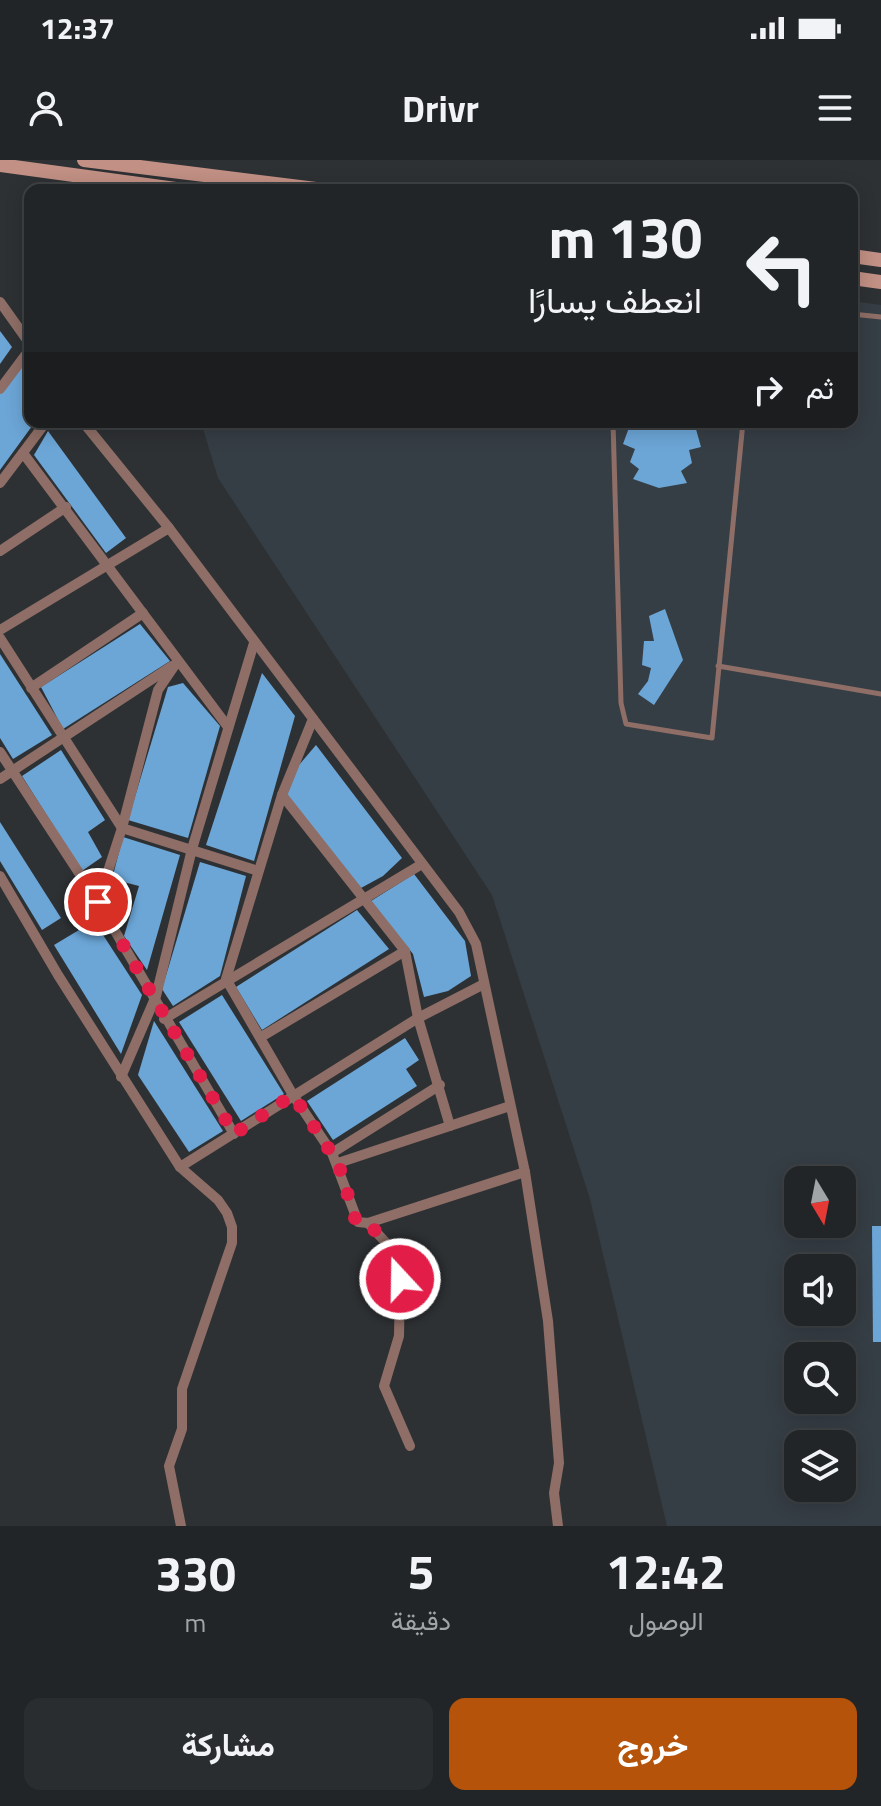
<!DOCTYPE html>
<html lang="ar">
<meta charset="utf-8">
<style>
:root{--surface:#222527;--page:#2a2d2f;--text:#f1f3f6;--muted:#a2a5a7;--line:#3f4244;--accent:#b45309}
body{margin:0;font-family:"Titillium Web",Vazirmatn,sans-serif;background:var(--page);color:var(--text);direction:rtl;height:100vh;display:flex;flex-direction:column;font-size:30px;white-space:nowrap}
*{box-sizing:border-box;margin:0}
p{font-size:26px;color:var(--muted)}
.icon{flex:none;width:44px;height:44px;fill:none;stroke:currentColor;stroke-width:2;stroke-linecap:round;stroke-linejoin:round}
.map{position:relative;height:1366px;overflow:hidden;direction:ltr}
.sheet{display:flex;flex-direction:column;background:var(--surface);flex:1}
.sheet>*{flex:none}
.guide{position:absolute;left:24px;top:24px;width:834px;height:244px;border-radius:16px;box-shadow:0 4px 20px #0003,0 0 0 2px var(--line);direction:rtl;background:#222527;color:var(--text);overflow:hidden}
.needle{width:52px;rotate:170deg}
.controls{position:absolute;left:784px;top:1006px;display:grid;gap:16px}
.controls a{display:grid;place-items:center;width:72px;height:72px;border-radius:16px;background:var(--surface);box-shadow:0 4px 20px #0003,0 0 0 2px var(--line);font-size:40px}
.pin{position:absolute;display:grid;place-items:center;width:68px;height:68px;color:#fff;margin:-34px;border:4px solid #fff;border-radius:50%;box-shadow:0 2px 8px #0007}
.me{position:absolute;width:88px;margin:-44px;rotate:339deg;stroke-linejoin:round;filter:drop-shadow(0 0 6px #0008)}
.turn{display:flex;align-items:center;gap:28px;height:168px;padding:0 24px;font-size:36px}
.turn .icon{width:104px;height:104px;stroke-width:2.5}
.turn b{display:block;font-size:56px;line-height:68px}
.then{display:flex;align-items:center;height:76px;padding:0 24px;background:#0003;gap:16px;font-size:30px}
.eta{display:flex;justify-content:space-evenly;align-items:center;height:136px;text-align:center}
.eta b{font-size:48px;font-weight:700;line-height:56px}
.button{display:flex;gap:16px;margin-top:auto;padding:16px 24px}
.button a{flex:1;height:92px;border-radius:16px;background:var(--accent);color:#fff;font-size:32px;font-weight:700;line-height:92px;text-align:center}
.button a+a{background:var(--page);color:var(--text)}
.status{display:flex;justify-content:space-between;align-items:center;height:56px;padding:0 40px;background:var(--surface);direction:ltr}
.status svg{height:22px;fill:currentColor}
header{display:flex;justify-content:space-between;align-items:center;height:104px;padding:0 24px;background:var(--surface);font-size:36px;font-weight:700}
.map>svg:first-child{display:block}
</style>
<div class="status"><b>12:37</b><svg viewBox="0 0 49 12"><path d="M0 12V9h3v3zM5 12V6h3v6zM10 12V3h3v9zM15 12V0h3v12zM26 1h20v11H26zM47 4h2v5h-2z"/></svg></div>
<header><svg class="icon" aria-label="menu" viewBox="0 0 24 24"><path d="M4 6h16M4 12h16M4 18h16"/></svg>Drivr<svg class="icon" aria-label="person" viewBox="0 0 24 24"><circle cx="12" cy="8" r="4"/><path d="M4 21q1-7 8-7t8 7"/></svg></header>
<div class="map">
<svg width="881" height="1366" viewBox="0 0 881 1366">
<rect width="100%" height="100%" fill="#2e3134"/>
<path fill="#363e45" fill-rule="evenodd" d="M852,141L881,145V1366H667L590,1039L492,735L218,318L201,262H852ZM798,1020H842V1064H798ZM798,1108H842V1152H798ZM798,1196H842V1240H798ZM798,1284H842V1328H798Z"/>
<g fill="#6ca6d7">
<polygon points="0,171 12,187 0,204"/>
<polygon points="25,199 30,207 30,262 35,262 0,310 0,234"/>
<polygon points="631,262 694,262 701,287 689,290 692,303 681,311 687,323 659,328 633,319 639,309 630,302 635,289 623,284"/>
<polygon points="48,271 126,378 106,393 34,295"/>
<polygon points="665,449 683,500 654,545 638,534 648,521 651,508 642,505 644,481 654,481 649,456"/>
<polygon points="140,464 170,501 63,569 41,527"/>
<polygon points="0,494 52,575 13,599 0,578"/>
<polygon points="262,513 295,556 254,701 206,685"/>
<polygon points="183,523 220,566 188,678 128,660 168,527"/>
<polygon points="316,585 402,698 383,716 361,728 287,635 299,605"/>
<polygon points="61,590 105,660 88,672 102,697 82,711 22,616"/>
<polygon points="0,662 61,758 42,770 0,701"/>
<polygon points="123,677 180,695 147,810 124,776 139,726 112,719"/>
<polygon points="200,702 246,716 220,816 173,846 162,829"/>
<polygon points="414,714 465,781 471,816 448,831 424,837 413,794 371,741"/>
<polygon points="357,750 389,789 262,870 236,827"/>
<polygon points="94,761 142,835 121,894 54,785"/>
<polygon points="222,835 284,934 241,961 179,862"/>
<polygon points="154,861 223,971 189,992 138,915"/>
<polygon points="405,878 419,900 406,909 417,926 333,980 307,941"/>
<polygon points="872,1066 881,1066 881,1182 873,1182"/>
</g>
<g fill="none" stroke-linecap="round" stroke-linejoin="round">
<g stroke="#8e6e66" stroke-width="5">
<polyline points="852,154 881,157"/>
<polyline points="613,262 621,543 626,564 712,578 743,262"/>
<polyline points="718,506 881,534"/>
</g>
<g stroke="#8e6e66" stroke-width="10">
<polyline points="0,142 30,184"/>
<polyline points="0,229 30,189"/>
<polyline points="83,262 169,368 459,752 476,784 525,1012 548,1161 559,1303 554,1333 558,1366"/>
<polyline points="23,293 228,567"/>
<polyline points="0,323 46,262"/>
<polyline points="0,391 66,347"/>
<polyline points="0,470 169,368"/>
<polyline points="0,478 122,668 258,711"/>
<polyline points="31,528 143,453"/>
<polyline points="313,559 282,635 226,819 293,935 332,993 358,1062 368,1063 525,1012"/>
<polyline points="0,592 98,742 234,974"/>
<polyline points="0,619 172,506"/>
<polyline points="282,635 405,791 418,858 450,966"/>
<polyline points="0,716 58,815 180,1007 218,1040 227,1053 232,1067 232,1083 182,1229 182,1269 169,1306 181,1366"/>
<polyline points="98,742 122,668 158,530 177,502"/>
<polyline points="164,859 422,704"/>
<polyline points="261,877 405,791"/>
<polyline points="121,917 156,836 192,689 254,483"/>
<polyline points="332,993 440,925"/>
<polyline points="338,1003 510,946"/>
<polyline points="180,1007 418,858 484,824"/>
<polyline points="368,1063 388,1085 400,1119 399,1176 384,1226 410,1286"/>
</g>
<g stroke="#c29084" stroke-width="14">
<polyline points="84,0 324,30"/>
<polyline points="0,5 183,30"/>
<polyline points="852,96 881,100"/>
<polyline points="852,118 881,122"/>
</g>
</g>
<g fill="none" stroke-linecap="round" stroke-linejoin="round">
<polyline stroke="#e11d48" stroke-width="14" stroke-dasharray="0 25.2" points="98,742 234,974 293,935 338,1003 355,1058 361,1064 368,1063 388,1085 400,1119"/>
</g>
</svg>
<div class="controls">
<a><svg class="needle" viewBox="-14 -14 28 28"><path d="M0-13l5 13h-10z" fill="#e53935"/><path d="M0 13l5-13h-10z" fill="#a2a5a7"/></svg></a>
<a><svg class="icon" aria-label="sound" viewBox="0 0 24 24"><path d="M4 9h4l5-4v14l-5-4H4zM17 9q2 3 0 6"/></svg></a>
<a><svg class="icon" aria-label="search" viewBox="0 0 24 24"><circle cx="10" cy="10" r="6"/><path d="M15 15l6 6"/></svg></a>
<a><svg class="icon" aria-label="layers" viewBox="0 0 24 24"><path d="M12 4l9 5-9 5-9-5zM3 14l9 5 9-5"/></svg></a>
</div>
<div class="pin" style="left:98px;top:742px;background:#d93025"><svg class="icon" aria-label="arrive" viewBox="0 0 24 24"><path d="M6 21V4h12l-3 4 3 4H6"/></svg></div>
<svg class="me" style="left:400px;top:1119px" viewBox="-20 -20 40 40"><circle r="17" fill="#e11d48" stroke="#fff" stroke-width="3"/><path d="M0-11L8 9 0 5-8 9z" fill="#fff"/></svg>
<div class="guide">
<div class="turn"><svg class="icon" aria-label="left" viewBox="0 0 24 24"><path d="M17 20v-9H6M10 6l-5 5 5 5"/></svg><div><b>130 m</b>انعطف يسارًا</div></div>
<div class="then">ثم<svg class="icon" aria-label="right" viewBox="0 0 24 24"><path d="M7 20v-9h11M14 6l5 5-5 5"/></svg></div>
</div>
</div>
<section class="sheet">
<div class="eta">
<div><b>12:42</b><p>الوصول</p></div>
<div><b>5</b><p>دقيقة</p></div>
<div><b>330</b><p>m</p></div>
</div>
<div class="button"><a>خروج</a><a>مشاركة</a></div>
</section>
